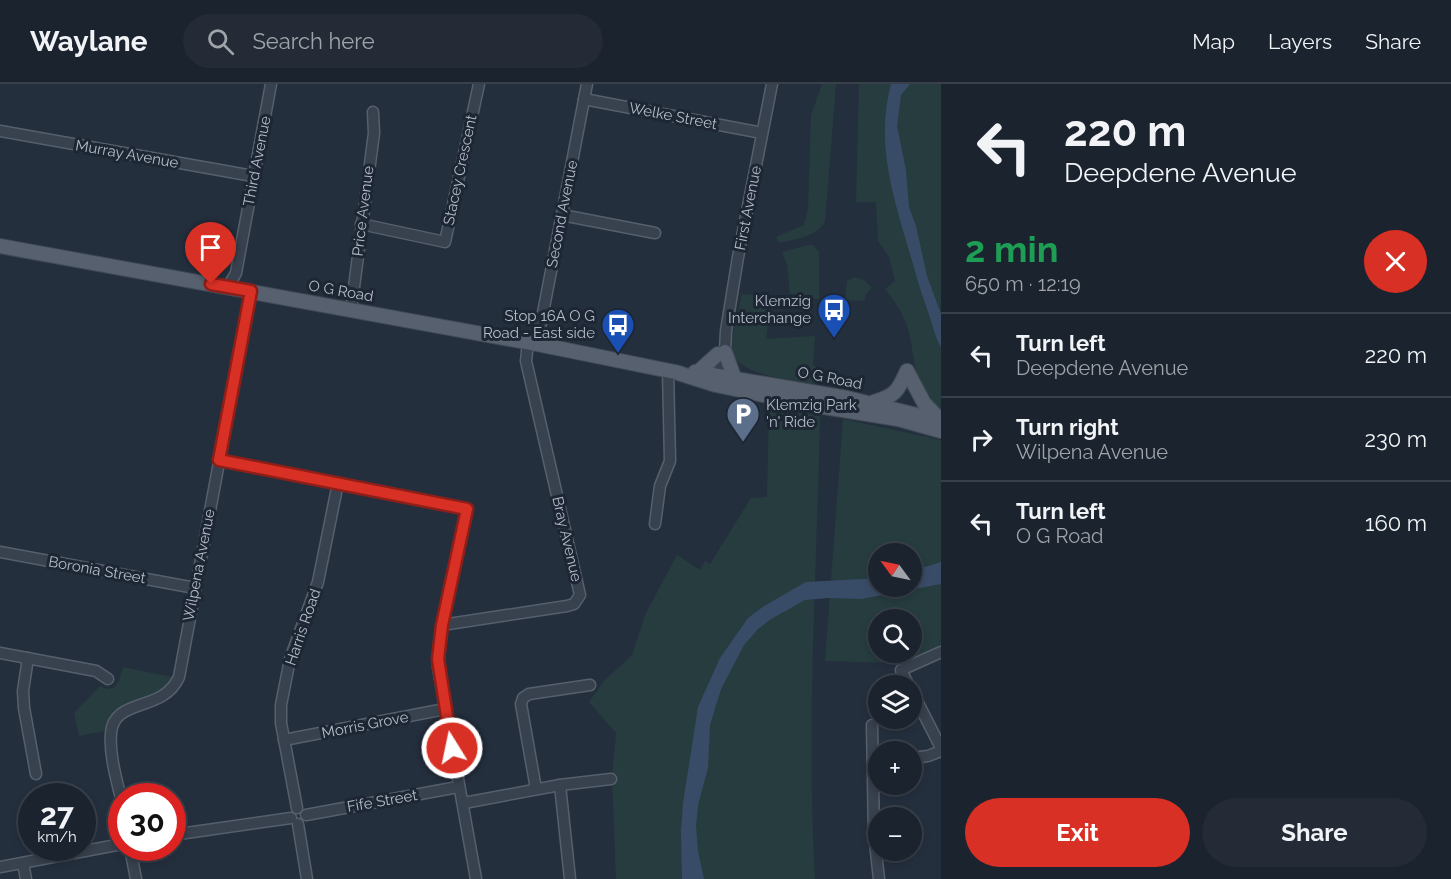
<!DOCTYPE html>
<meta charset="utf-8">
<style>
:root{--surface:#1b232e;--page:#242b36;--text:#f1f3f6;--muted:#a0a4aa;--line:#39404a;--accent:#d93025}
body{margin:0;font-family:Raleway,sans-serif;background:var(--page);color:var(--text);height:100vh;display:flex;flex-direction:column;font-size:22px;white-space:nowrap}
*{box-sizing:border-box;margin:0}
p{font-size:20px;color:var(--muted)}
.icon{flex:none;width:33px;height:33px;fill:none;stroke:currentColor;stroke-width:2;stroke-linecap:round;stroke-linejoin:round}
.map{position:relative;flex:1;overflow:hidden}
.side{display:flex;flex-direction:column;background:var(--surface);width:510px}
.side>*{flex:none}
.banner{background:#1b232e;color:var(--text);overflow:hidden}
.needle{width:39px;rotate:303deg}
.buttons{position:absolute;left:868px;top:459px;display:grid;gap:12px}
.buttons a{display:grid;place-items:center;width:54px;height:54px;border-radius:50%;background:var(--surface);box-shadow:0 3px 9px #0003,0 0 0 2px var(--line);font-size:30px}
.speed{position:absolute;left:18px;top:699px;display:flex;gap:12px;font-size:30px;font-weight:700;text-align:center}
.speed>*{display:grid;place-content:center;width:78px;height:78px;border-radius:50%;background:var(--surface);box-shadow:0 3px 9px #0003,0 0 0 2px var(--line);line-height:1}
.speed small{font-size:15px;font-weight:400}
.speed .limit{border:9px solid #d22;background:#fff;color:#111}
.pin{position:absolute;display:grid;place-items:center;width:51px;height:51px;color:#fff;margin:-62px -26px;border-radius:50% 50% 50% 0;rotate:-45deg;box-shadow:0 0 6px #0007}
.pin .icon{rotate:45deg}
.me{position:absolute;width:66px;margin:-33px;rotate:350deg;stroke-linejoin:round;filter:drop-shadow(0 0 4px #0008)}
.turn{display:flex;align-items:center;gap:21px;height:126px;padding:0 24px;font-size:27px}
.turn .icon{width:78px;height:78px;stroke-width:2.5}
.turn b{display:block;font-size:42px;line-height:51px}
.round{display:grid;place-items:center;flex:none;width:63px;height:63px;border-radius:32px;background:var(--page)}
.headline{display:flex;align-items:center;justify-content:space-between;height:102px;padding:0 24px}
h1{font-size:36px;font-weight:700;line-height:45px;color:#1e9e55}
.cta{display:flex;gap:12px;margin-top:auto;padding:12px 24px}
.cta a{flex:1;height:69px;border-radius:36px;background:var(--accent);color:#fff;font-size:24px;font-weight:700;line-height:69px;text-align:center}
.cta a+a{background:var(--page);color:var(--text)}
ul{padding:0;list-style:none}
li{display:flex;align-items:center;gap:18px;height:84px;padding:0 24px;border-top:2px solid var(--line)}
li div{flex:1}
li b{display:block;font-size:22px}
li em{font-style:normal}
header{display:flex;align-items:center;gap:36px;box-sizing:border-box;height:84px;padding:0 30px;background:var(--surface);border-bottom:2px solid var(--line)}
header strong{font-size:28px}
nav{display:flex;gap:33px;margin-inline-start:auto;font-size:21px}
.search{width:420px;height:54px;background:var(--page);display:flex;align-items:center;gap:15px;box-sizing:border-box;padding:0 21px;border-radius:33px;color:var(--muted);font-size:22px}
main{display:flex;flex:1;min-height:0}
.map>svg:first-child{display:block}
</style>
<header>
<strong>Waylane</strong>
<div class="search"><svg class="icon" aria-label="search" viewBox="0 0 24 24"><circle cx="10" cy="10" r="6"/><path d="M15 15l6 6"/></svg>Search here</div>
<nav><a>Map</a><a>Layers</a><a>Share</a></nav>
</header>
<main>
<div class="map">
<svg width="941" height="795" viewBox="0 0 941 795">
<rect width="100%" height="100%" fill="#242f3e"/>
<g fill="#263c3f" fill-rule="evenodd">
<path d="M822,0H836L825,138C815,154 795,155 779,159L776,153L804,141L808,125L811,31Z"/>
<path d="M859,0H941V327C912,311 916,268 907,242C902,228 894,216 885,205L895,197L889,173L878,157L876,118H856Z"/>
<polygon points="808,161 813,161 819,168 819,215 811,214 810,211 790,210 787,180 782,168"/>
<polygon points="855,193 864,196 872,204 866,210 864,217 845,216 847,197"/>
<path d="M742,210L772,212L766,255L815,252L813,282H816L815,300C795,296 741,292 733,270C729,256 739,224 742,210Z"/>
<path d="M769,320L820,332C817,486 806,641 815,795H616L612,692L616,649L589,618L604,597L632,571L646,529L677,471L700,486L705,477L710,480L751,414L767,413Z"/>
<path d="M843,335L941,356V567L904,583L901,579L825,577ZM879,470H912V502H879ZM879,536H912V568H879Z"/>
<path d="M123,583L172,593C154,624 120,608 105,647L79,652L74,629L100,602L107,605L114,604L119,597Z"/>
</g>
<g fill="#394c67">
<path d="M891,0H910L901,11L897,42L906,86L909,123L916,142L927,192L941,230V263C936,255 934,246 931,237C925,218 918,200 913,180C896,121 874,62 891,0Z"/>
<polygon points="941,478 941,500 861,515 829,514 805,516 771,535 758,545 744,561 721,605 710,641 708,684 698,721 696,742 698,767 704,795 682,795 681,747 683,719 698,623 720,574 748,534 764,522 806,498 879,494 879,502 912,502 912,487"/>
</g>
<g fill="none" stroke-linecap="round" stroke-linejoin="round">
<g stroke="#565f6c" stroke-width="13">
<g id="minor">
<polyline points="584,15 762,49"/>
<polyline points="0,47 253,92"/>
<polyline points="562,131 655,149"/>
<polyline points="361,140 445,158 479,0"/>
<polyline points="228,203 236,189 271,0"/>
<polyline points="351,226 374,49 373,28"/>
<polyline points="537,260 587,0"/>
<polyline points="717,297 725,268 726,247 738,173 772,0"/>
<polyline points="219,376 467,425 442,541 438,583 476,795"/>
<polyline points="655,440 660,402 670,377 668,287"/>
<polyline points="0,468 195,504"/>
<polyline points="442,541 567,522 574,520 580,511 526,277 528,258"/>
<polyline points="0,569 96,587 108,595"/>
<polyline points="28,574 23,607 24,624 36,690"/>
<polyline points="909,602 901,586 941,568"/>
<polyline points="912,607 941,664"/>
<polyline points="872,641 874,750 879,795"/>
<polyline points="284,656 445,625"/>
<polyline points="912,674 928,672 941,667"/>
<polyline points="560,701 570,795"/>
<polyline points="536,705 521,620 523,614 529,610 590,601"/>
<path d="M122,719C117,697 109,671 111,649C114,613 163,629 179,593L251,207"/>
<polyline points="464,719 560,701 611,695"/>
<polyline points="297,724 281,639 281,621 290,575 318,498 338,399"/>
<polyline points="306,731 458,703"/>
<polyline points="298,740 307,795"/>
<polyline points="172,751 291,734"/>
<polyline points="130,764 136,795"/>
<polyline points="23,779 26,795"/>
<polyline points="0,783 122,760"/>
</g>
</g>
<g stroke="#414a57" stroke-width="16">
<g id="major">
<polyline points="0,162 537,260 675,288 716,301 812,321 898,335 941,347"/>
<polyline points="725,268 734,293"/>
<polyline points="907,287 924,319 941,337"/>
<polyline points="695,288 847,314 941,337"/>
<polyline points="698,288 718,270"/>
<path d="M874,318C895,312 898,307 907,287"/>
</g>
</g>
<use href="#minor" stroke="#38414e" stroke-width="10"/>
<use href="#major" stroke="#56606e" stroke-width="14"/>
</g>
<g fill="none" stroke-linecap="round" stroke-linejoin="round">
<g stroke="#8d1f18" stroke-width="15">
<polyline id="route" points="211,200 251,207 219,376 467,425 442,541 438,575 452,664"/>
</g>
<use href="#route" stroke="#d93025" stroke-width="10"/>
</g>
<defs>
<g id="bus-pin" transform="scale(1.725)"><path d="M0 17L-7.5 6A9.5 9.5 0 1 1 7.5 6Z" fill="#1a4fb4" stroke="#1d2633"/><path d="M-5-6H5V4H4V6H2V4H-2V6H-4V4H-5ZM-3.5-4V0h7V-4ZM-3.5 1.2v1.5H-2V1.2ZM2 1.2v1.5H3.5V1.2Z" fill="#fff"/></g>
<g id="parking-pin" transform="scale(1.725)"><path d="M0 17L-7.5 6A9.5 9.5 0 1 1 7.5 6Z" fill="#5c6f8a" stroke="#1d2633"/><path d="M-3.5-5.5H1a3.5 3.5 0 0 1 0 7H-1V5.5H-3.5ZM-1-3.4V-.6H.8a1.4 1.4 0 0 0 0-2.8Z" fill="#fff"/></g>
</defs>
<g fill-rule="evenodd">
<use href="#bus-pin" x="834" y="226"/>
<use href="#bus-pin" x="618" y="241"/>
<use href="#parking-pin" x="743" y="330"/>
</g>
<g text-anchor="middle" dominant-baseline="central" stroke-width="6" stroke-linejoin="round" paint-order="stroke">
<g font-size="15" fill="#b4bcc9" stroke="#1d2633">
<text transform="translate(673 32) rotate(11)">Welke Street</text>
<text transform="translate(127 70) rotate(10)">Murray Avenue</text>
<text transform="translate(257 77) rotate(-79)">Third Avenue</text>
<text transform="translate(460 86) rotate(-78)">Stacey Crescent</text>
<text transform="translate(748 124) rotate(-79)">First Avenue</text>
<text transform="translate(363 127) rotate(-83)">Price Avenue</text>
<text transform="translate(562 130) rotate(-79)">Second Avenue</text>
<text transform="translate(341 207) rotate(10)">O G Road</text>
<text transform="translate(830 294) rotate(11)">O G Road</text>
<text transform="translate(567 455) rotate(77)">Bray Avenue</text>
<text transform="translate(199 481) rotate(-79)">Wilpena Avenue</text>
<text transform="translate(97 486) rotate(10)">Boronia Street</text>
<text transform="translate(303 543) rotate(-71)">Harris Road</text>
<text transform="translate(365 641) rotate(-11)">Morris Grove</text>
<text transform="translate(382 717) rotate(-10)">Fife Street</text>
</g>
<g font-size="15" fill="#b4bcc9" stroke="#1d2633" text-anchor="end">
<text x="811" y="217">Klemzig<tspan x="811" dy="17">Interchange</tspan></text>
<text x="595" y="232">Stop 16A O G<tspan x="595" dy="17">Road - East side</tspan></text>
<text x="766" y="321" text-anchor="start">Klemzig Park<tspan x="766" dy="17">'n' Ride</tspan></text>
</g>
</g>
</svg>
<div class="buttons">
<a><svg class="needle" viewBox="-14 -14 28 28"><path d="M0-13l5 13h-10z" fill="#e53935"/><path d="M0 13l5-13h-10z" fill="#a0a4aa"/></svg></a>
<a><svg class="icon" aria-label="search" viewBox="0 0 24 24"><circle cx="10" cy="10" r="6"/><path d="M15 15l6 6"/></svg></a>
<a><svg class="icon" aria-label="layers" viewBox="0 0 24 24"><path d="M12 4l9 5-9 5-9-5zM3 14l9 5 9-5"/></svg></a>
<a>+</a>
<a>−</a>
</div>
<div class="speed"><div>27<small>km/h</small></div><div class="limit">30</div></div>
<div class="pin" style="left:211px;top:200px;background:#d93025"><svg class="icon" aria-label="arrive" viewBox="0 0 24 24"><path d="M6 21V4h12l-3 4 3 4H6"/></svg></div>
<svg class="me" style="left:452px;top:664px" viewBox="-20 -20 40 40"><circle r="17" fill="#d93025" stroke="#fff" stroke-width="3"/><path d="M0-11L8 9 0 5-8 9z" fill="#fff"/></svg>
</div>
<section class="side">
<div class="banner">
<div class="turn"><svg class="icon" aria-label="left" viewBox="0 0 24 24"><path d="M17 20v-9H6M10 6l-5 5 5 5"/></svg><div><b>220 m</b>Deepdene Avenue</div></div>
</div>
<div class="headline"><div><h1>2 min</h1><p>650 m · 12:19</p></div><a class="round" style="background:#d93025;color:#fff"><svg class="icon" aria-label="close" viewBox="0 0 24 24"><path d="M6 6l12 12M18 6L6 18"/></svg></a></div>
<ul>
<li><svg class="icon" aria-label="left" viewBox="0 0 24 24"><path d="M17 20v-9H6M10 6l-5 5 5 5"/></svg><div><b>Turn left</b><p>Deepdene Avenue</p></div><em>220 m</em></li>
<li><svg class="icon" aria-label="right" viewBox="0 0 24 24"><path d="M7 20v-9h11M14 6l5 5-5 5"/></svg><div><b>Turn right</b><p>Wilpena Avenue</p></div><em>230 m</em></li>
<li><svg class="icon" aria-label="left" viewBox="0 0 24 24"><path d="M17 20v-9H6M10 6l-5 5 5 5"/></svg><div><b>Turn left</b><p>O G Road</p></div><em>160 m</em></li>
</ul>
<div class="cta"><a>Exit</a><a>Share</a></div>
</section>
</main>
